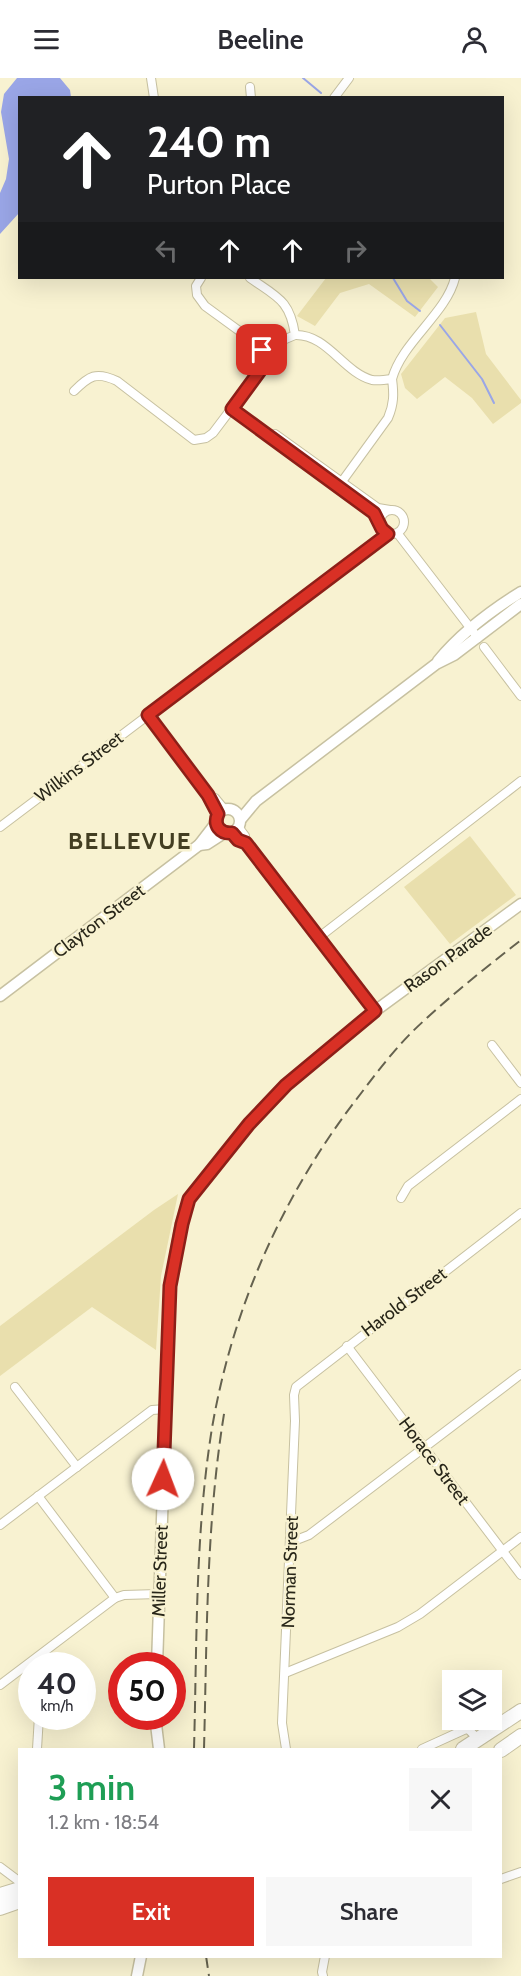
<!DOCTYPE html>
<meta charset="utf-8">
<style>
:root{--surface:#fff;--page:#f7f7f7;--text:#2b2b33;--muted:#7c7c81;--accent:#d93025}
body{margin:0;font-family:Cabin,sans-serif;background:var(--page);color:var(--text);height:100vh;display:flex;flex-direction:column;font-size:22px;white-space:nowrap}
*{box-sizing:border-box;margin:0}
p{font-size:20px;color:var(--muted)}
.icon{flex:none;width:33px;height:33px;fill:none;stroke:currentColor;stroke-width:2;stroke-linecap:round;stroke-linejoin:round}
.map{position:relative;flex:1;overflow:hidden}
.drawer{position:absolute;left:18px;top:1670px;width:484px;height:210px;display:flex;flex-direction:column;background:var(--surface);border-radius:0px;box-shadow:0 6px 24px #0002}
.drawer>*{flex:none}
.top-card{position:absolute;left:18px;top:18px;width:486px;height:183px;border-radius:0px;box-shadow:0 6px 24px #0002;background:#202124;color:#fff;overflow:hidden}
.controls{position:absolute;left:442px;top:1592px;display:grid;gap:12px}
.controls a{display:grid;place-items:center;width:60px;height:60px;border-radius:0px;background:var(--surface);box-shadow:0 6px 24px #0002;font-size:30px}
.speed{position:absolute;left:18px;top:1574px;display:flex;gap:12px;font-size:30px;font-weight:700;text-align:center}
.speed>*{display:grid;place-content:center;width:78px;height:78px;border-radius:50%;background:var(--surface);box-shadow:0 6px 24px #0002;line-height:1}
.speed small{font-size:15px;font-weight:400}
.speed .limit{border:9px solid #d22;background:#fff;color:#111}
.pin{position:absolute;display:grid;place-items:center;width:51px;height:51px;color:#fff;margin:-26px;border-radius:12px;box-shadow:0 3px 9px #0006}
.me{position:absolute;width:66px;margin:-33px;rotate:2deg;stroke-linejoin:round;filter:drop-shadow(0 0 4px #0008)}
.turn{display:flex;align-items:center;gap:21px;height:126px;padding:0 30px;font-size:27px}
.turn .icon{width:78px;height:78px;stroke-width:2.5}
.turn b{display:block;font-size:42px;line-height:51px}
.lanes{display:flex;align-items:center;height:57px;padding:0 30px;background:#0003;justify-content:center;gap:30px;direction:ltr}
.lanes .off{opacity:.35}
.round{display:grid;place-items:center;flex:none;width:63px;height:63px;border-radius:0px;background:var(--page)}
.head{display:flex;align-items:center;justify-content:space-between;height:102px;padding:0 30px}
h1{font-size:36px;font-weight:600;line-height:45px;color:#1e9e55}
.action{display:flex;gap:12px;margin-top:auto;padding:12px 30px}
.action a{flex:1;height:69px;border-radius:0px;background:var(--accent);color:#fff;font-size:24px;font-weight:600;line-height:69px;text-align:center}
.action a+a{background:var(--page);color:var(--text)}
header{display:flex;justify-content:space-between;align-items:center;height:78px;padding:0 30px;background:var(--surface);font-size:27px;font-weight:600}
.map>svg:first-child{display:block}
</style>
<header><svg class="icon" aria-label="menu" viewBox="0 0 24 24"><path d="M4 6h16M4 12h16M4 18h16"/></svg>Beeline<svg class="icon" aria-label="person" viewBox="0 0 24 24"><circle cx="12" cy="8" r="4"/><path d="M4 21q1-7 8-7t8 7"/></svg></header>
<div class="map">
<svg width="521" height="1898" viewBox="0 0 521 1898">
<rect width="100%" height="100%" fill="#f8f2d1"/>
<g fill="#e9dfad">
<polygon points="326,200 429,200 438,209 415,239 369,206 340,215 315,248 297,238"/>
<polygon points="476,234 486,276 521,322 521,325 493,346 472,320 445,299 417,321 405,310 401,296 445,240"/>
<polygon points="470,758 516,817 450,866 404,809"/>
<polygon points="178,1116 161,1198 156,1272 92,1229 0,1298 0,1248 154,1132"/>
</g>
<polygon fill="#9aa6e7" points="17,0 60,0 70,12 71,19 20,20 19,135 0,156 0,115 6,101 9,81 1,34 4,16"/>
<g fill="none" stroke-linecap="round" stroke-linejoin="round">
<g stroke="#9aa6e7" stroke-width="2">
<polyline points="303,0 321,15"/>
<polyline points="393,200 407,223 420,233"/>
<polyline points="440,247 482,301 494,325"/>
</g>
<g stroke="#c7c1a1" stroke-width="10">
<g id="street">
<polyline points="151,0 154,20"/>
<polyline points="250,9 251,20"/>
<polyline points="334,20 349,0"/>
<path d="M250,200C277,219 290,222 295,257L262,271"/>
<path d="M295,257C327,256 343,294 372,302C378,303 385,302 392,301C394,316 394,326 388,340L338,409"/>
<path d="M392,301C402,264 446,236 455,200"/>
<path d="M74,313C89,298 96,293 117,303L194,362L206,360L213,355L262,290L264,276L260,268L205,228L197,217L196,208L201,200"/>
<polyline points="232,331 374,435 380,447"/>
<polyline points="275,356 378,430 390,432"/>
<circle cx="392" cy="444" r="12"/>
<polyline points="398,456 478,560"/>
<polyline points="484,569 521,618"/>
<polyline points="148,637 208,717 218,736"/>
<polyline points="208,717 215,720 224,731"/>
<polyline points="0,749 388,456"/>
<polyline points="239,750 245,758 246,765 375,933"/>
<polyline points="232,755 238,763 246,765"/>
<polyline points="318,860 521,703"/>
<polyline points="492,967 521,1005"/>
<polyline points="401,1120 408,1108 521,1021"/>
<polyline points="347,1268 521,1497"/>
<polyline points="15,1309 77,1389"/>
<polyline points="38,1418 115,1520"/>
<polyline points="0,1447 152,1332 166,1331"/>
<polyline points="291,1464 309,1457 521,1296"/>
<polyline points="285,1595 398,1549 420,1536 521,1459"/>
<polyline points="0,1607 115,1520 124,1517 158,1516"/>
<polyline points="37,1671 39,1638"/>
<polyline points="286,1671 282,1645 295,1343 294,1317 296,1309 521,1135"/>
<polyline points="422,1671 466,1651 469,1652 479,1662"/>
<polyline points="0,1789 20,1804"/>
<polyline points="501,1801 521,1794"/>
<polyline points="323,1898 322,1894 325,1878"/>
</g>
</g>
<g stroke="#c7c1a1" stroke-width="13">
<g id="secondary">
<path d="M438,583C460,556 492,532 521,514"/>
<circle cx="228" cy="743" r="12"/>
<polyline points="241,741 256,723 436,586 454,577 521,526"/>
<polyline points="199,767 207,766 224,755"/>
<polyline points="0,918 199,767 216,745"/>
<polyline points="157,1587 170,1208 181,1146 189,1121 249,1046 286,1007 375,933 521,826"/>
<polyline points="155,1638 159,1671"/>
<polyline points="137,1898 141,1878"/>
</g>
</g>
<g stroke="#c7c1a1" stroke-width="16">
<g id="highway">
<polyline points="463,1671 521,1633"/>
<polyline points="501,1672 521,1658"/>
<polyline points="0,1817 20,1811"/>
<polyline points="0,1830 20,1823"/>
</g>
</g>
<use href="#street" stroke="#fff" stroke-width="8"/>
<use href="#secondary" stroke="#fff" stroke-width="10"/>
<use href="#highway" stroke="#fff" stroke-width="14"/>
<g stroke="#65624f" stroke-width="2" stroke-dasharray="12 6" stroke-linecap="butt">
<path d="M194,1671C197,1564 195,1455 212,1350C233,1227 285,1112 362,1014C378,993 394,972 412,954C446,921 484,891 521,862"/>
<path d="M204,1671C207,1558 206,1442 225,1330"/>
<polyline points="206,1878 209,1898"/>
</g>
</g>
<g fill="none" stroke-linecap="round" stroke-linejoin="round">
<g stroke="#8d1f18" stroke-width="15">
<path id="route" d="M163,1401L170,1208L182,1146L189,1121L249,1046L286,1007L375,933L246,765L238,762L232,755C220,756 213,747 218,736L208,717L148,637L388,456L382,451L374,435L232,331L262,290L264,284L262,272"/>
</g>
<use href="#route" stroke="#d93025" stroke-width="10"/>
</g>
<g text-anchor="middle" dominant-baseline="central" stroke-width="5" stroke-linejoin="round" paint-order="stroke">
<g font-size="18" fill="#282619" stroke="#f8f2d1">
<text transform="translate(79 689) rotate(-37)">Wilkins Street</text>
<text transform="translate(99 843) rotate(-37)">Clayton Street</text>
<text transform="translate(448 880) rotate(-36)">Rason Parade</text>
<text transform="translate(404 1224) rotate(-37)">Harold Street</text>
<text transform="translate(434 1383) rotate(53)">Horace Street</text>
<text transform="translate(160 1493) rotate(-88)">Miller Street</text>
<text transform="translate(290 1494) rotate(-88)">Norman Street</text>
</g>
<g font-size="24" font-weight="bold" letter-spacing="1.5" fill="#433e22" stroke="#f8f2d1">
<text x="130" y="762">BELLEVUE</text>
</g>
</g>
</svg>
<div class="controls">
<a><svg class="icon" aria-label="layers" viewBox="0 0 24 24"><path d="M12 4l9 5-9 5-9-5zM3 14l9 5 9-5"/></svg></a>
</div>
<div class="speed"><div>40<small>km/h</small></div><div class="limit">50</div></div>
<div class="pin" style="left:262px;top:272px;background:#d93025"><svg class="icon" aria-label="arrive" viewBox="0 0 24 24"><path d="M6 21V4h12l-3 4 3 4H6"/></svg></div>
<svg class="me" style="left:163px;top:1401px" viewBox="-20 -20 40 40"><circle r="19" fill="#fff"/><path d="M0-13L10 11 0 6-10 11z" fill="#d93025"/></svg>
<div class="top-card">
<div class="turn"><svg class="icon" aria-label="ahead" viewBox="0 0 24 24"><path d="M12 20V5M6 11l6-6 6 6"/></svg><div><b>240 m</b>Purton Place</div></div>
<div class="lanes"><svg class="icon off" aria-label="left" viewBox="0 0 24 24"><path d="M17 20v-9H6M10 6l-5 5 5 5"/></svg><svg class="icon" aria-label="ahead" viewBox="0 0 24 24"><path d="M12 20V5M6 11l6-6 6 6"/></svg><svg class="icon" aria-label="ahead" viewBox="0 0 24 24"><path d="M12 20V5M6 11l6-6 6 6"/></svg><svg class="icon off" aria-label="right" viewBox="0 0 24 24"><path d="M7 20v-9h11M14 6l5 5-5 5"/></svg></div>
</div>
<section class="drawer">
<div class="head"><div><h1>3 min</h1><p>1.2 km · 18:54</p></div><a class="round"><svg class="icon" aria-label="close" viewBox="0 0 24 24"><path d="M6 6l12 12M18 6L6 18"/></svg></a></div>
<div class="action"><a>Exit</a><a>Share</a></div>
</section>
</div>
